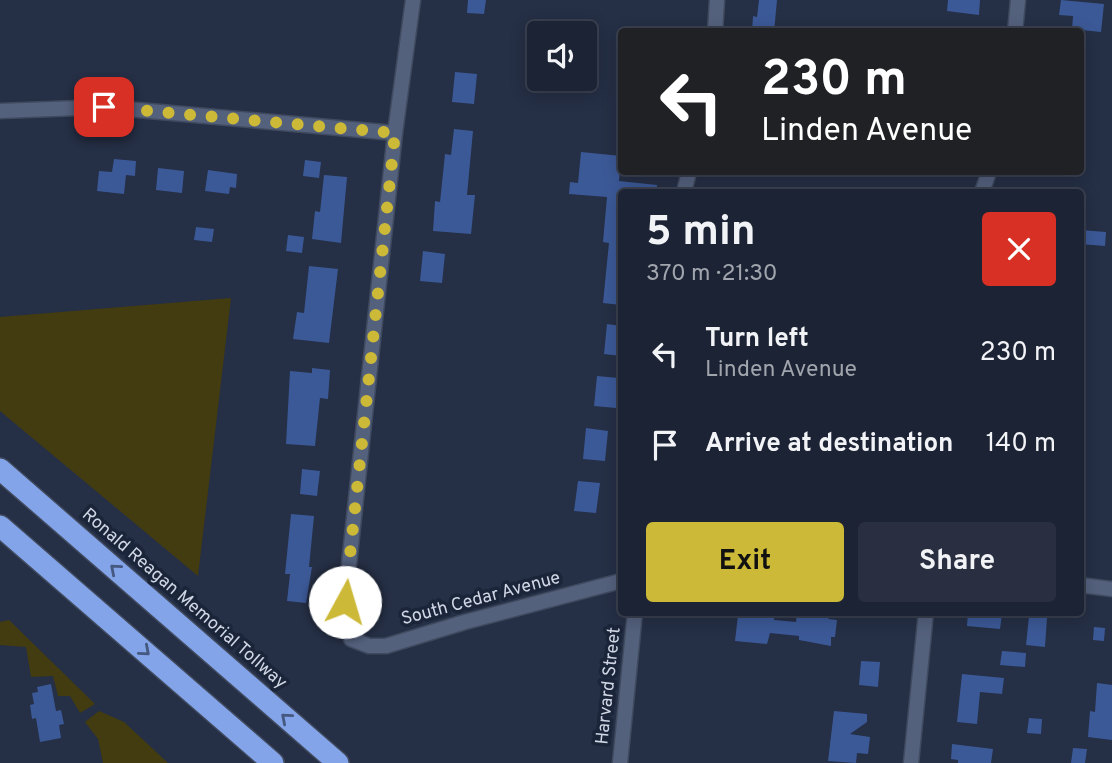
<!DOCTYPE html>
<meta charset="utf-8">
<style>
:root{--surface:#1c2334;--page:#292f40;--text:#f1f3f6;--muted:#a0a4ac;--line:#3a404f;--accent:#cdb938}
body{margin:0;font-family:Overpass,sans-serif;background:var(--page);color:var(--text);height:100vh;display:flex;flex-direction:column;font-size:26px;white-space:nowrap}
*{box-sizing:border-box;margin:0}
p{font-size:23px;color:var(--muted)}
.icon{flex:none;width:38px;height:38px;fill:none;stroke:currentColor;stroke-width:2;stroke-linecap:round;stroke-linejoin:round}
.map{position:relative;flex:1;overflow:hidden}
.details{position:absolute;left:618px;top:189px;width:466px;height:427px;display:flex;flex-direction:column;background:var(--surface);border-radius:7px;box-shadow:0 4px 18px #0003,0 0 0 2px var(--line)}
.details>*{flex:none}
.banner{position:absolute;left:618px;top:28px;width:466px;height:147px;border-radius:7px;box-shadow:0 4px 18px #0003,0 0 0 2px var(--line);background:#202124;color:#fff;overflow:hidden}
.buttons{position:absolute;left:527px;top:21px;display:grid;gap:14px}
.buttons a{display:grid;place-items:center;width:70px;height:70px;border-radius:7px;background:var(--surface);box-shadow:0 4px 18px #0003,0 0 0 2px var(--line);font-size:35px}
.pin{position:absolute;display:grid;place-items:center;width:60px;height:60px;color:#fff;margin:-30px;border-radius:14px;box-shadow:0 4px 10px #0006}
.me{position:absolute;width:77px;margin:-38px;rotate:6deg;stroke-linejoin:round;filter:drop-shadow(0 0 5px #0008)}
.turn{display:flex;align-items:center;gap:24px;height:147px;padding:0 28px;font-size:32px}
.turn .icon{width:91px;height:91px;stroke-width:2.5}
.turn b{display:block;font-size:49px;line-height:60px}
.round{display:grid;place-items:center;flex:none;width:74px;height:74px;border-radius:7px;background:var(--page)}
.head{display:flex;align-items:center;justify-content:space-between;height:119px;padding:0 28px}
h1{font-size:42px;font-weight:700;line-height:52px}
.action{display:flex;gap:14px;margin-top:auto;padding:14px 28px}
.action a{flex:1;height:80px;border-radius:7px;background:var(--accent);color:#111;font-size:28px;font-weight:700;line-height:80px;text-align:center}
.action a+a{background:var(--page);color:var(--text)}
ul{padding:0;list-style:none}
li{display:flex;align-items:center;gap:21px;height:91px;padding:0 28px}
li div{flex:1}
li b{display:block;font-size:26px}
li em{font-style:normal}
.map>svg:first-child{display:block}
</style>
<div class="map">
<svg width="1112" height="763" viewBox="0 0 1112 763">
<rect width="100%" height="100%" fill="#252f45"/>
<g fill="#433c10">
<polygon points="231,298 198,576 0,411 0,317"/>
<polygon points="9,620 95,704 80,713 70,696 58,696 53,676 31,677 26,647 0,645 0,622"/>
<polygon points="99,711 124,722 168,763 103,763 98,739 85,722"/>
</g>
<g fill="#3c5997">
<polygon points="468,0 486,0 484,14 467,13"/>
<polygon points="759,0 777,0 774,32 752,32 753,16 757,17"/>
<polygon points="948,0 980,0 979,15 947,11"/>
<polygon points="1061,0 1104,4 1101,32 1072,29 1073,16 1059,15"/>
<polygon points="455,72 477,74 474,104 452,102"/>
<polygon points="454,129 473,131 467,195 475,195 471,234 433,231 435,201 440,202 445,154 451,155"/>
<polygon points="581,152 621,156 619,181 657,185 657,192 621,192 621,305 603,303 609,243 603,242 607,197 569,194 570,182 578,183"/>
<polygon points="114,159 136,161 135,176 126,175 124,194 97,191 99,171 112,172"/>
<polygon points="305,160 321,162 319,178 303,176"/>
<polygon points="158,168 184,171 182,193 156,190"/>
<polygon points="208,170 237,174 236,188 230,187 229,194 205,191"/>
<polygon points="324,175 347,177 341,243 312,239 315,211 320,212"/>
<polygon points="196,227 214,229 212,242 194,240"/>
<polygon points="1080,230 1106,232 1105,246 1080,244"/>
<polygon points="288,235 304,237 302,253 286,251"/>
<polygon points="423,251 445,254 442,283 420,281"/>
<polygon points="309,266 338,269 329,343 293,339 297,312 304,313"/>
<polygon points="607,324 621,326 621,356 604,354"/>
<polygon points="312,368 330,370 328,399 320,398 315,446 286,444 290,371 312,373"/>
<polygon points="597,376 619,378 616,408 594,406"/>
<polygon points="586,428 608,431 605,461 583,459"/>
<polygon points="302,469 320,471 317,496 300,494"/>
<polygon points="578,481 600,483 596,513 574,511"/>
<polygon points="291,514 314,516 309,567 312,567 306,603 287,601 290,574 285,574"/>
<polygon points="758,612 775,612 774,620 796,622 797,612 821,612 829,619 837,620 835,637 831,637 831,646 799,640 799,636 770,633 767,644 735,641 738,615 758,617"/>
<polygon points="968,612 1002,614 1000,629 967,626"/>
<polygon points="1029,616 1047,618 1045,647 1026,645"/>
<polygon points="1094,627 1105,628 1104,641 1093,640"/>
<polygon points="1002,651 1026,653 1025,667 1000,665"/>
<polygon points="861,661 880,662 878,687 859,685"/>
<polygon points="962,674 1004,678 1002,694 980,692 977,724 957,722"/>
<polygon points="1097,683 1112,685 1112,740 1088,737 1090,711 1095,712"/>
<polygon points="51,684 56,711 61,710 64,724 59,725 61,738 40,742 36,718 32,719 30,705 34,704 32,693 38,692 37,687"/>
<polygon points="834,711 867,714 867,722 850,734 870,737 868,754 857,753 856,763 828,761"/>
<polygon points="1029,718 1042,719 1041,734 1027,733"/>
<polygon points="952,744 993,749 991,763 958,763 958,760 951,759"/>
<polygon points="1073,748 1087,749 1085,763 1071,763"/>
</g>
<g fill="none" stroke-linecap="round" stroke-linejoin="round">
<g stroke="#404a5f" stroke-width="17">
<g id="minor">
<polyline points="413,0 395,133 345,602 351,639 369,646 386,646 465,622 621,581"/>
<polyline points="715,32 717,0"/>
<polyline points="1015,32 1018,0"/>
<polyline points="0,111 104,107 395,133"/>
<polyline points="684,192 689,172"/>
<polyline points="982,192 989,172"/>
<polyline points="1080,585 1112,589"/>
<polyline points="620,763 635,612"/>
<polyline points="911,763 926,612"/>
</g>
</g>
<g stroke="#404a5f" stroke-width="24">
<g id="highway">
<polyline points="0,469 338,763"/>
<polyline points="0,526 273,763"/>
</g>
</g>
<use href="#minor" stroke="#54617d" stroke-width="14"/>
<use href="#highway" stroke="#83a4e8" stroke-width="21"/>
</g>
<defs><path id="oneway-chevron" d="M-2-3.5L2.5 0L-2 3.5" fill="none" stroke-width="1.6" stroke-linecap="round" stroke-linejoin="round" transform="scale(1.75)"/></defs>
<g stroke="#455880">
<use href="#oneway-chevron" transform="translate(115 569) rotate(-139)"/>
<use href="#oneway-chevron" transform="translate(145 651) rotate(41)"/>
<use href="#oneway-chevron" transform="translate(286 718) rotate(-139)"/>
</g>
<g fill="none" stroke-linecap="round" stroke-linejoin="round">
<polyline stroke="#cdb938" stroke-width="12" stroke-dasharray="0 21.6" points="104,107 395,133 345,602"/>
</g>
<g text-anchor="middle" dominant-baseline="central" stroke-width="7" stroke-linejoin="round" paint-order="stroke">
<g font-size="18" fill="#d0d7e5" stroke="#1b253a">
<text transform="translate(184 599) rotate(41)">Ronald Reagan Memorial Tollway</text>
<text transform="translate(481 599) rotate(-15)">South Cedar Avenue</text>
<text transform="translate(609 686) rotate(-84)">Harvard Street</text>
</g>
</g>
</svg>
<div class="buttons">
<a><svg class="icon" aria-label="sound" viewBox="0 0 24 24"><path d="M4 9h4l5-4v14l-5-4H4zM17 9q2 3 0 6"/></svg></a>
</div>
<div class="pin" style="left:104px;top:107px;background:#d93025"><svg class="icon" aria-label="arrive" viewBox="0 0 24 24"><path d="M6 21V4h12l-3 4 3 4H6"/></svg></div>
<svg class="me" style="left:345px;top:602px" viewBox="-20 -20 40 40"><circle r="19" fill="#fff"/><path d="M0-13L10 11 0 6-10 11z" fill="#cdb938"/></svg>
<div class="banner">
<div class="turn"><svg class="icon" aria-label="left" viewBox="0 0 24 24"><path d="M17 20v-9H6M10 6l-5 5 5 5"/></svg><div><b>230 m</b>Linden Avenue</div></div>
</div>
<section class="details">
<div class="head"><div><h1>5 min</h1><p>370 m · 21:30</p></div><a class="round" style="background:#d93025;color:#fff"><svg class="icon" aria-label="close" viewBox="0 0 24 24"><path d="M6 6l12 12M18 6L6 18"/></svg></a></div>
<ul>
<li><svg class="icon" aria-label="left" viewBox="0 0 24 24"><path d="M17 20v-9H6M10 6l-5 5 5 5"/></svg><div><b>Turn left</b><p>Linden Avenue</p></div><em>230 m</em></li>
<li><svg class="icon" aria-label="arrive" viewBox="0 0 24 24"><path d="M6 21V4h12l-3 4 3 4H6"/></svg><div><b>Arrive at destination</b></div><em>140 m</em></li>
</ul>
<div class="action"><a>Exit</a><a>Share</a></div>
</section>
</div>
